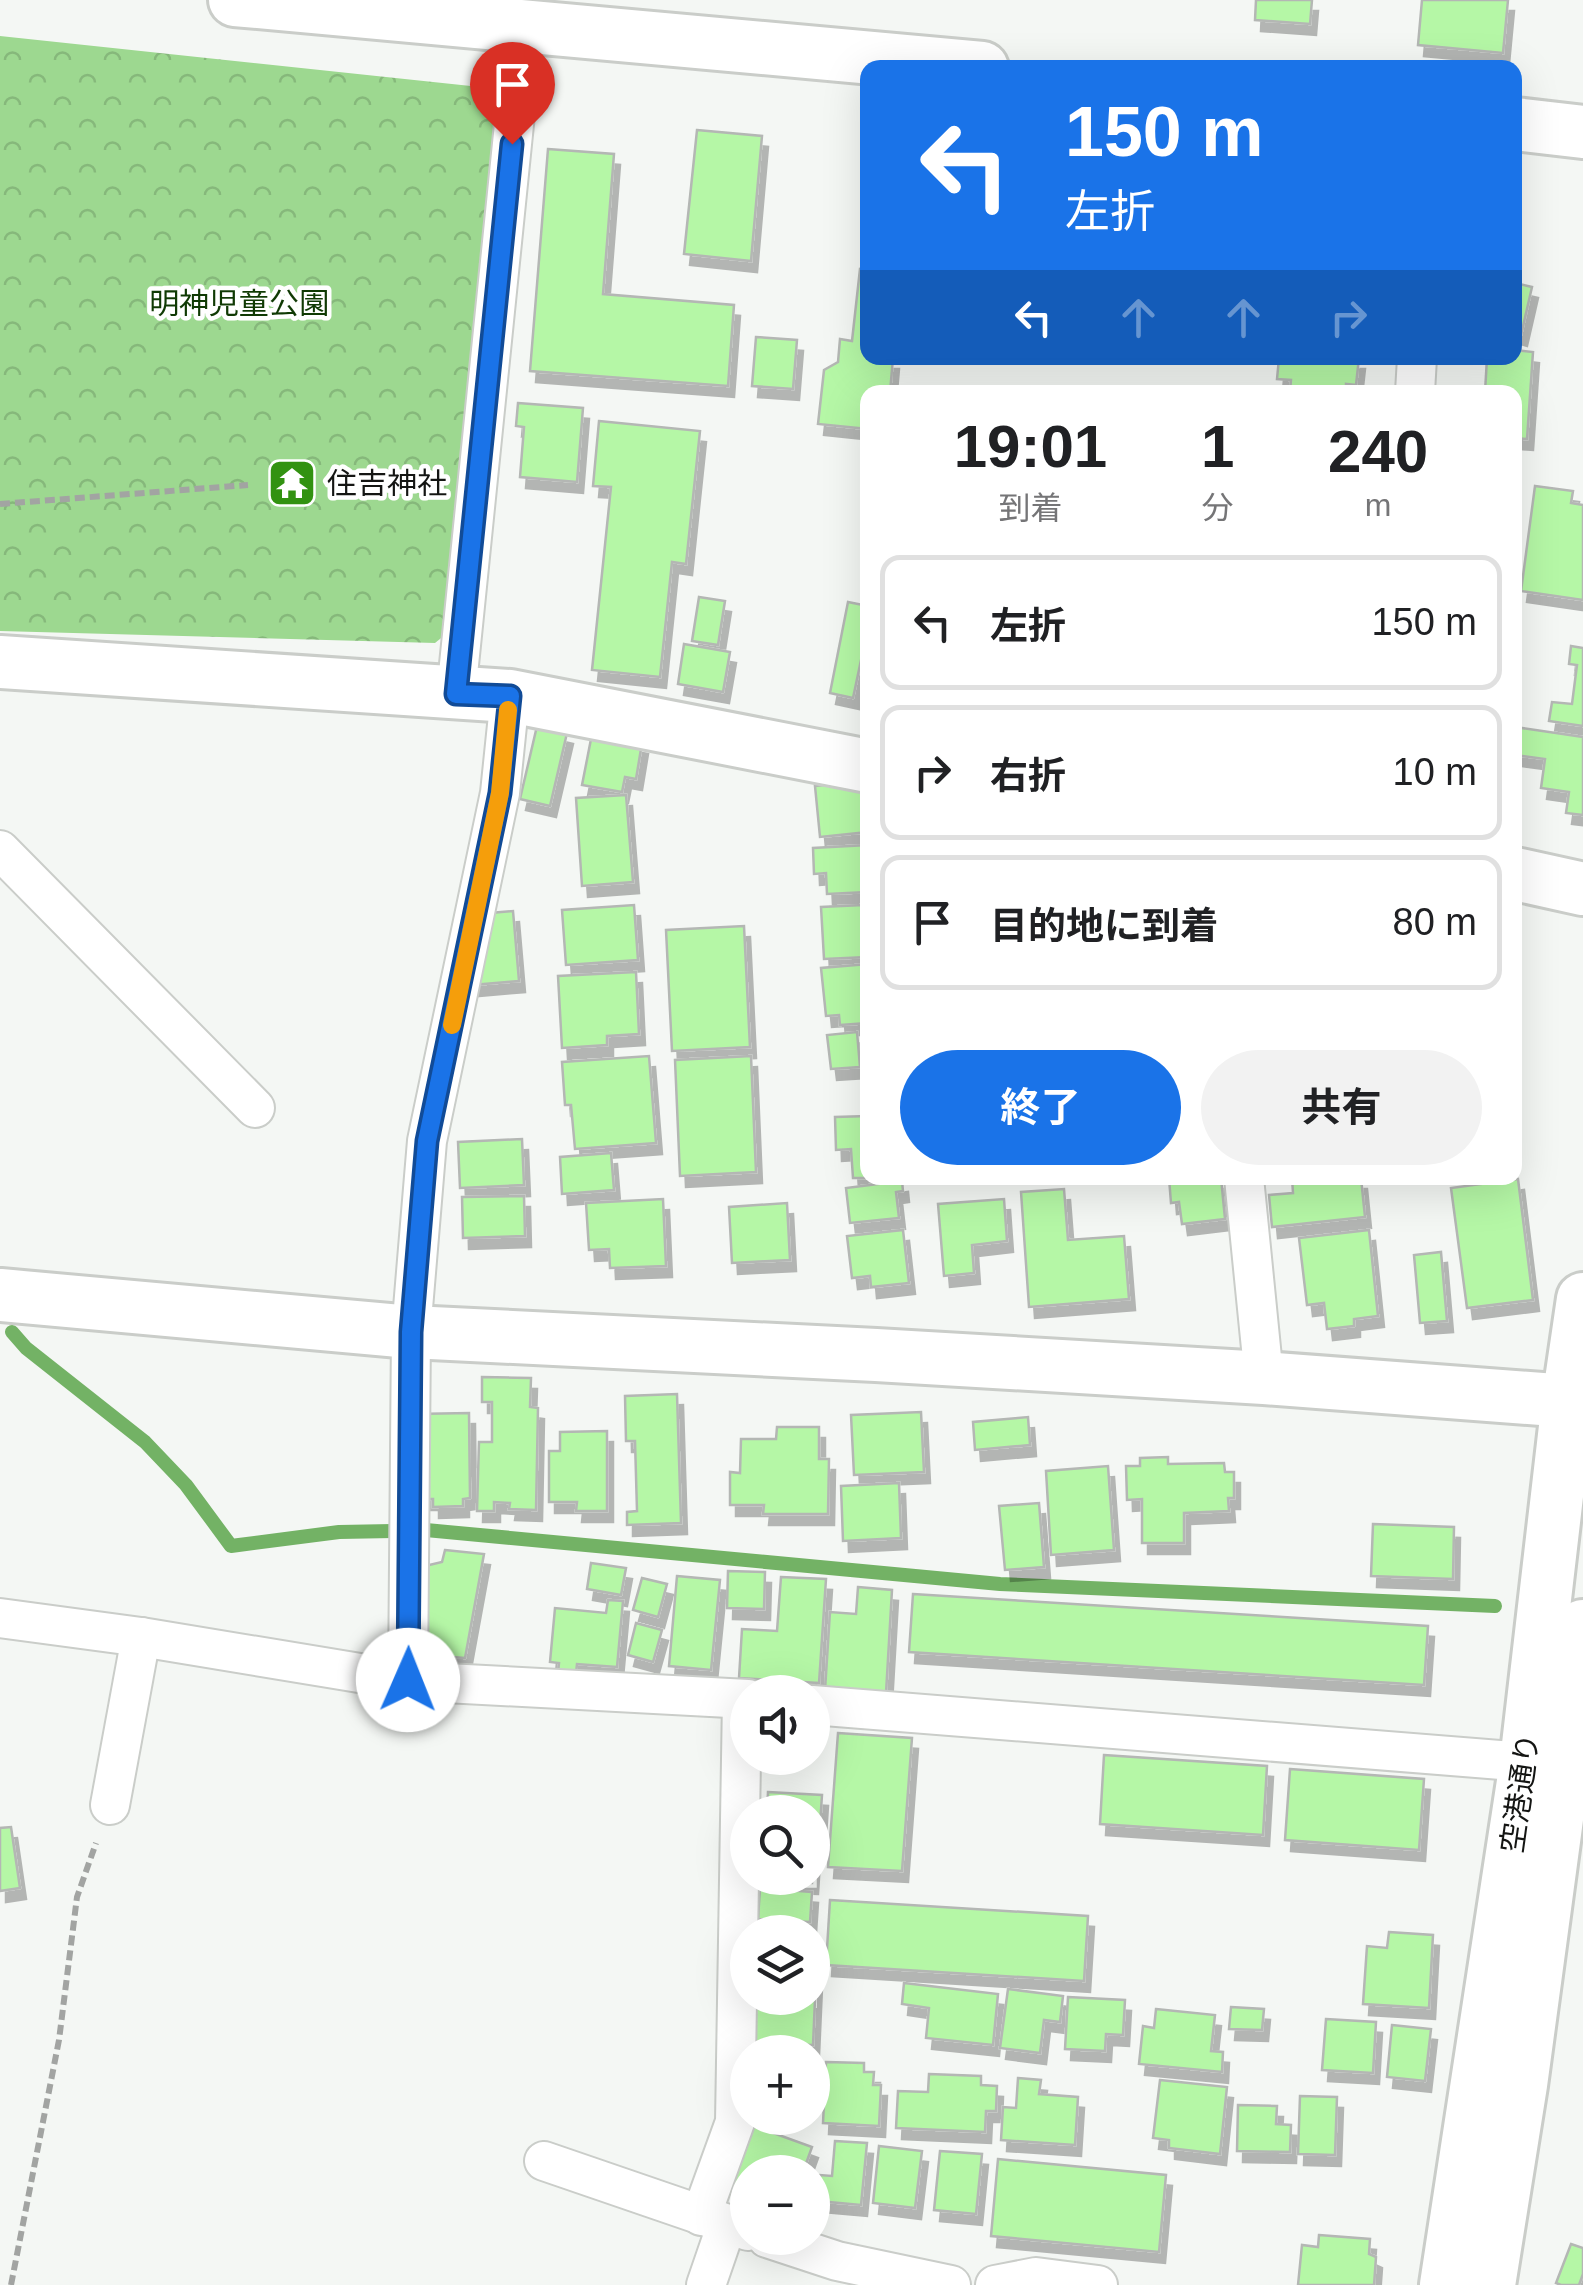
<!DOCTYPE html>
<html lang="ja">
<meta charset="utf-8">
<style>
:root{--surface:#fff;--page:#f2f2f2;--text:#202124;--muted:#757577;--line:#e0e0e0;--accent:#1a73e8}
body{margin:0;font-family:Helvetica,"Noto Sans JP",sans-serif;background:var(--page);color:var(--text);height:100vh;display:flex;flex-direction:column;font-size:38px;white-space:nowrap}
*{box-sizing:border-box;margin:0}
p{font-size:32px;color:var(--muted)}
.icon{flex:none;width:55px;height:55px;fill:none;stroke:currentColor;stroke-width:2;stroke-linecap:round;stroke-linejoin:round}
.map{position:relative;flex:1;overflow:hidden}
.sheet{position:absolute;left:860px;top:385px;width:662px;height:800px;display:flex;flex-direction:column;background:var(--surface);border-radius:20px;box-shadow:0 10px 40px #0002}
.sheet>*{flex:none}
.banner{position:absolute;left:860px;top:60px;width:662px;height:305px;border-radius:20px;box-shadow:0 10px 40px #0002;background:#1a73e8;color:#fff;overflow:hidden}
.fabs{position:absolute;left:730px;top:1675px;display:grid;gap:20px}
.fabs a{display:grid;place-items:center;width:100px;height:100px;border-radius:50%;background:var(--surface);box-shadow:0 10px 40px #0002;font-size:50px}
.pin{position:absolute;display:grid;place-items:center;width:85px;height:85px;color:#fff;margin:-102px -42px;border-radius:50% 50% 50% 0;rotate:-45deg;box-shadow:0 0 10px #0007}
.pin .icon{rotate:45deg}
.me{position:absolute;width:110px;margin:-55px;rotate:1deg;stroke-linejoin:round;filter:drop-shadow(0 0 8px #0008)}
.turn{display:flex;align-items:center;gap:35px;height:210px;padding:0 40px;font-size:45px}
.turn .icon{width:130px;height:130px;stroke-width:2.5}
.turn b{display:block;font-size:70px;line-height:85px}
.lanes{display:flex;align-items:center;height:95px;padding:0 40px;background:#0003;justify-content:center;gap:50px;direction:ltr}
.lanes .off{opacity:.35}
.eta{display:flex;justify-content:space-evenly;align-items:center;height:170px;text-align:center}
.eta b{font-size:60px;font-weight:700;line-height:70px}
.primary-button{display:flex;gap:20px;margin-top:auto;padding:20px 40px}
.primary-button a{flex:1;height:115px;border-radius:60px;background:var(--accent);color:#fff;font-size:40px;font-weight:700;line-height:115px;text-align:center}
.primary-button a+a{background:var(--page);color:var(--text)}
ul{padding:0;list-style:none}
li{display:flex;align-items:center;gap:30px;height:135px;margin:0 20px 15px;padding:0 20px;border:5px solid var(--line);border-radius:20px}
li div{flex:1}
li b{display:block;font-size:38px}
li em{font-style:normal}
.map>svg:first-child{display:block}
</style>
<div class="map">
<svg width="1583" height="2285" viewBox="0 0 1583 2285">
<defs>
<pattern id="park-crowns" width="20" height="18" patternUnits="userSpaceOnUse" patternTransform="scale(2.5)"><rect width="20" height="18" fill="#9dd890"/><path d="M2 6a3 3 0 1 1 6 0M12 15a3 3 0 1 1 6 0" fill="none" stroke="#86b87b"/></pattern>
<filter id="shadow"><feDropShadow dx="6" dy="11" stdDeviation="0" flood-color="#0004"/></filter>
</defs>
<rect width="100%" height="100%" fill="#f4f7f4"/>
<polygon fill="url(#park-crowns)" points="0,36 499,89 451,630 435,643 0,631"/>
<g fill="none" stroke-linecap="round" stroke-linejoin="round">
<g stroke="#73b265" stroke-width="14">
<polyline points="12,1332 26,1348 145,1442 186,1485 231,1546 339,1532 393,1531"/>
<polyline points="426,1530 1000,1584 1495,1606"/>
</g>
</g>
<g fill="#b5f7a6" stroke="#b4b7b4" stroke-width="2.5" filter="url(#shadow)">
<polygon points="1256,0 1312,0 1310,24 1255,20"/>
<polygon points="1422,0 1508,0 1503,53 1418,45"/>
<polygon points="697,130 762,136 751,261 684,254"/>
<polygon points="548,149 614,154 603,294 734,305 728,386 530,371"/>
<polygon points="860,269 868,270 868,358 893,358 890,392 868,392 868,429 818,424 824,370 838,362 840,339 852,341"/>
<polygon points="1515,283 1532,287 1521,335 1515,333"/>
<polygon points="756,337 797,340 793,389 752,386"/>
<polygon points="1515,350 1533,352 1527,439 1515,438 1515,392 1485,392 1487,358 1515,358"/>
<polygon points="1279,358 1359,358 1356,385 1346,384 1346,392 1290,392 1291,380 1277,379"/>
<polygon points="518,403 583,408 577,482 520,477 524,427 516,426"/>
<polygon points="599,421 700,431 686,564 672,562 660,677 592,670 611,487 593,486"/>
<polygon points="1535,486 1573,491 1571,503 1583,505 1583,600 1521,591"/>
<polygon points="699,597 725,601 718,645 692,641"/>
<polygon points="848,602 868,606 868,627 853,698 830,693"/>
<polygon points="684,644 730,652 723,692 678,684"/>
<polygon points="1571,646 1583,648 1583,726 1549,721 1552,702 1572,704 1577,665 1569,664"/>
<polygon points="537,726 567,733 550,806 520,799"/>
<polygon points="1515,727 1583,737 1583,815 1566,813 1569,792 1541,788 1545,759 1515,755"/>
<polygon points="592,734 642,743 636,779 625,777 622,792 582,785"/>
<polygon points="868,780 868,832 820,837 815,786"/>
<polygon points="626,795 633,882 582,886 576,798"/>
<polygon points="868,845 868,892 827,894 826,873 814,874 813,848"/>
<polygon points="634,905 638,960 566,965 562,910"/>
<polygon points="863,905 864,912 868,911 868,957 824,959 821,907"/>
<polygon points="513,911 519,981 472,985 490,913"/>
<polygon points="744,926 750,1047 672,1051 666,930"/>
<polygon points="868,964 868,1023 840,1025 839,1015 826,1016 821,968"/>
<polygon points="636,972 639,1034 607,1036 607,1045 562,1048 558,976"/>
<polygon points="857,1032 860,1067 831,1069 827,1035"/>
<polygon points="649,1056 656,1143 575,1149 571,1105 565,1105 562,1062"/>
<polygon points="751,1056 756,1172 680,1176 675,1060"/>
<polygon points="868,1116 868,1178 853,1178 851,1149 836,1150 835,1117"/>
<polygon points="522,1139 524,1185 460,1188 458,1142"/>
<polygon points="611,1153 614,1190 562,1194 560,1157"/>
<polygon points="1169,1178 1221,1178 1225,1219 1182,1224 1179,1202 1171,1203"/>
<polygon points="1292,1178 1361,1178 1365,1217 1272,1227 1269,1195 1293,1193"/>
<polygon points="1518,1179 1533,1300 1467,1308 1451,1188"/>
<polygon points="902,1181 903,1191 896,1192 899,1218 850,1223 846,1188"/>
<polygon points="1064,1189 1068,1240 1124,1236 1129,1299 1029,1307 1021,1192"/>
<polygon points="524,1196 525,1236 463,1238 462,1197"/>
<polygon points="663,1199 666,1266 610,1268 609,1249 589,1250 586,1203"/>
<polygon points="1004,1199 1007,1241 972,1245 974,1273 944,1276 938,1204"/>
<polygon points="787,1203 790,1260 732,1263 729,1207"/>
<polygon points="903,1230 909,1283 871,1287 870,1276 852,1278 847,1236"/>
<polygon points="1369,1230 1378,1316 1354,1319 1354,1326 1327,1329 1324,1303 1307,1305 1299,1238"/>
<polygon points="1441,1252 1447,1321 1420,1323 1414,1255"/>
<polygon points="482,1377 531,1378 530,1407 538,1408 536,1510 509,1509 510,1503 494,1502 494,1511 477,1511 479,1442 492,1442 492,1402 482,1402"/>
<polygon points="677,1394 681,1523 627,1525 627,1512 637,1511 635,1441 626,1441 625,1396"/>
<polygon points="921,1412 924,1472 854,1475 851,1415"/>
<polygon points="469,1413 470,1498 463,1499 463,1506 433,1507 433,1499 416,1499 415,1414"/>
<polygon points="1028,1417 1030,1445 975,1450 973,1422"/>
<polygon points="777,1427 819,1427 819,1459 829,1459 828,1514 763,1514 764,1505 730,1505 730,1472 740,1473 741,1439 776,1439"/>
<polygon points="607,1431 607,1511 576,1511 577,1502 549,1502 549,1451 560,1451 560,1432"/>
<polygon points="1168,1457 1168,1464 1224,1463 1225,1472 1234,1472 1234,1498 1228,1498 1229,1511 1184,1513 1184,1543 1142,1543 1142,1499 1127,1500 1126,1466 1140,1466 1140,1458"/>
<polygon points="1108,1466 1114,1550 1051,1555 1046,1471"/>
<polygon points="899,1483 901,1538 843,1541 841,1486"/>
<polygon points="1039,1503 1044,1567 1005,1570 999,1506"/>
<polygon points="1373,1524 1454,1527 1453,1579 1371,1576"/>
<polygon points="445,1550 484,1554 465,1658 427,1655 425,1566 442,1562"/>
<polygon points="591,1563 626,1568 621,1595 587,1589"/>
<polygon points="728,1571 765,1572 764,1609 727,1608"/>
<polygon points="677,1576 720,1580 711,1670 669,1666"/>
<polygon points="781,1577 826,1579 819,1683 739,1678 742,1629 777,1631"/>
<polygon points="642,1578 667,1584 658,1617 633,1610"/>
<polygon points="858,1587 892,1590 886,1693 825,1690 830,1612 856,1614"/>
<polygon points="913,1594 1428,1626 1424,1685 909,1652"/>
<polygon points="608,1600 623,1601 617,1667 577,1664 576,1673 558,1672 559,1663 550,1662 555,1608 606,1613"/>
<polygon points="636,1623 662,1630 653,1662 628,1655"/>
<polygon points="838,1733 912,1738 902,1871 828,1867"/>
<polygon points="1104,1755 1267,1766 1263,1835 1100,1824"/>
<polygon points="1290,1769 1424,1779 1419,1850 1285,1840"/>
<polygon points="768,1792 822,1795 820,1825 815,1825 815,1843 812,1812 767,1812"/>
<polygon points="11,1827 20,1888 0,1891 0,1828"/>
<polygon points="812,1851 814,1851 812,1883 760,1881 760,1878 812,1878"/>
<polygon points="760,1888 812,1892 810,1922 758,1919"/>
<polygon points="830,1900 1088,1916 1084,1981 826,1965"/>
<polygon points="1389,1932 1433,1935 1429,2008 1363,2004 1367,1946 1387,1948"/>
<polygon points="812,1976 816,1977 813,2045 753,2043 754,1999 812,1998"/>
<polygon points="904,1983 998,1994 993,2045 926,2038 929,2008 902,2004"/>
<polygon points="1008,1989 1063,1996 1060,2022 1044,2020 1040,2053 1000,2048"/>
<polygon points="1068,1997 1125,2000 1123,2035 1106,2034 1105,2051 1065,2049"/>
<polygon points="1231,2007 1264,2009 1262,2030 1229,2029"/>
<polygon points="1156,2009 1215,2015 1211,2051 1223,2052 1222,2072 1139,2064 1143,2026 1154,2028"/>
<polygon points="1326,2019 1376,2022 1373,2073 1322,2070"/>
<polygon points="1392,2025 1431,2029 1425,2081 1387,2077"/>
<polygon points="826,2062 864,2063 864,2072 874,2072 873,2085 881,2085 879,2126 823,2123"/>
<polygon points="929,2074 981,2076 981,2085 997,2086 996,2111 986,2111 985,2132 896,2128 898,2091 928,2092"/>
<polygon points="1018,2078 1041,2080 1039,2094 1078,2097 1075,2145 1001,2140 1003,2107 1016,2108"/>
<polygon points="1160,2080 1227,2087 1220,2154 1169,2148 1169,2140 1153,2138"/>
<polygon points="1300,2096 1337,2097 1335,2155 1298,2154"/>
<polygon points="1238,2105 1277,2106 1276,2124 1291,2125 1290,2152 1237,2151"/>
<polygon points="751,2125 812,2147 803,2172 748,2172 748,2191 730,2185"/>
<polygon points="835,2141 867,2143 861,2205 818,2201 820,2175 832,2176"/>
<polygon points="879,2146 922,2151 915,2208 873,2203"/>
<polygon points="940,2151 982,2154 976,2214 934,2210"/>
<polygon points="998,2159 1166,2175 1159,2252 991,2236"/>
<polygon points="1319,2235 1370,2239 1369,2254 1376,2257 1374,2285 1298,2285 1302,2245 1318,2247"/>
<polygon points="1571,2244 1583,2248 1583,2274 1579,2285 1561,2285 1556,2283"/>
</g>
<g fill="none" stroke-linecap="round" stroke-linejoin="round">
<g stroke="#cacdc9" stroke-width="42">
<g id="street">
<polyline points="1415,392 1417,358"/>
<polyline points="456,694 524,26"/>
<polyline points="0,850 255,1108"/>
<polyline points="1244,1178 1264,1378"/>
<polyline points="0,1618 141,1637 408,1681 748,1699"/>
<polyline points="408,1681 411,1332 427,1141 500,793 510,696"/>
<polyline points="812,1705 1526,1762"/>
<polyline points="110,1805 141,1637"/>
<polyline points="544,2161 748,2231"/>
<polyline points="701,2216 735,2122 742,1699"/>
<polyline points="767,2238 837,2261 951,2285"/>
<polyline points="706,2285 727,2224"/>
<polyline points="995,2285 1036,2277 1098,2285"/>
</g>
</g>
<g stroke="#cacdc9" stroke-width="58">
<g id="secondary">
<polyline points="235,0 982,68"/>
<polyline points="1515,124 1583,132"/>
<polyline points="0,662 510,696 868,766"/>
<polyline points="1515,874 1583,889"/>
<polyline points="0,1295 411,1332 876,1355 1264,1378 1568,1401 1583,1399"/>
<polyline points="1446,2285 1526,1762 1568,1401 1583,1299"/>
<polyline points="1489,2285 1521,2085 1583,1626"/>
</g>
</g>
<g stroke="#a2a4a2" stroke-width="6" stroke-dasharray="10 5" stroke-linecap="butt">
<polyline points="0,504 248,485"/>
<polyline points="11,2285 59,2040 77,1897 96,1843"/>
</g>
<use href="#street" stroke="#fff" stroke-width="38"/>
<use href="#secondary" stroke="#fff" stroke-width="52"/>
</g>
<g fill="none" stroke-linecap="round" stroke-linejoin="round">
<g stroke="#114b97" stroke-width="25">
<polyline id="route" points="408,1680 411,1332 427,1141 500,793 510,696 456,694 512,144"/>
</g>
<use href="#route" stroke="#1a73e8" stroke-width="18"/>
<polyline stroke="#f59e0b" stroke-width="18" points="452,1025 500,793 508,710"/>
</g>
<defs>
<g id="temple-square" transform="scale(2.5)"><rect x="-9" y="-9" width="18" height="18" rx="4" fill="#329211" stroke="#fff"/><path d="M0-6L5-2H3V0L6.5 2.5H4V6H1.5V3h-3V6H-4V2.5H-6.5L-3 0V-2H-5Z" fill="#fff"/></g>
</defs>
<g fill-rule="evenodd">
<use href="#temple-square" x="292" y="483"/>
</g>
<g text-anchor="middle" dominant-baseline="central" stroke-width="9" stroke-linejoin="round" paint-order="stroke">
<g font-size="30" fill="#103a04" stroke="#fff">
<text x="239" y="303">明神児童公園</text>
</g>
<g font-size="30" fill="#141513" stroke="#fff" text-anchor="start">
<text x="327" y="483">住吉神社</text>
</g>
<g font-size="30" fill="#141513" stroke="#fff">
<text transform="translate(1520 1793) rotate(-82)">空港通り</text>
</g>
</g>
</svg>
<div class="fabs">
<a><svg class="icon" aria-label="sound" viewBox="0 0 24 24"><path d="M4 9h4l5-4v14l-5-4H4zM17 9q2 3 0 6"/></svg></a>
<a><svg class="icon" aria-label="search" viewBox="0 0 24 24"><circle cx="10" cy="10" r="6"/><path d="M15 15l6 6"/></svg></a>
<a><svg class="icon" aria-label="layers" viewBox="0 0 24 24"><path d="M12 4l9 5-9 5-9-5zM3 14l9 5 9-5"/></svg></a>
<a>+</a>
<a>−</a>
</div>
<div class="pin" style="left:512px;top:144px;background:#d93025"><svg class="icon" aria-label="arrive" viewBox="0 0 24 24"><path d="M6 21V4h12l-3 4 3 4H6"/></svg></div>
<svg class="me" style="left:408px;top:1680px" viewBox="-20 -20 40 40"><circle r="19" fill="#fff"/><path d="M0-13L10 11 0 6-10 11z" fill="#1a73e8"/></svg>
<div class="banner">
<div class="turn"><svg class="icon" aria-label="left" viewBox="0 0 24 24"><path d="M17 20v-9H6M10 6l-5 5 5 5"/></svg><div><b>150 m</b>左折</div></div>
<div class="lanes"><svg class="icon" aria-label="left" viewBox="0 0 24 24"><path d="M17 20v-9H6M10 6l-5 5 5 5"/></svg><svg class="icon off" aria-label="ahead" viewBox="0 0 24 24"><path d="M12 20V5M6 11l6-6 6 6"/></svg><svg class="icon off" aria-label="ahead" viewBox="0 0 24 24"><path d="M12 20V5M6 11l6-6 6 6"/></svg><svg class="icon off" aria-label="right" viewBox="0 0 24 24"><path d="M7 20v-9h11M14 6l5 5-5 5"/></svg></div>
</div>
<section class="sheet">
<div class="eta">
<div><b>19:01</b><p>到着</p></div>
<div><b>1</b><p>分</p></div>
<div><b>240</b><p>m</p></div>
</div>
<ul>
<li><svg class="icon" aria-label="left" viewBox="0 0 24 24"><path d="M17 20v-9H6M10 6l-5 5 5 5"/></svg><div><b>左折</b></div><em>150 m</em></li>
<li><svg class="icon" aria-label="right" viewBox="0 0 24 24"><path d="M7 20v-9h11M14 6l5 5-5 5"/></svg><div><b>右折</b></div><em>10 m</em></li>
<li><svg class="icon" aria-label="arrive" viewBox="0 0 24 24"><path d="M6 21V4h12l-3 4 3 4H6"/></svg><div><b>目的地に到着</b></div><em>80 m</em></li>
</ul>
<div class="primary-button"><a>終了</a><a>共有</a></div>
</section>
</div>
